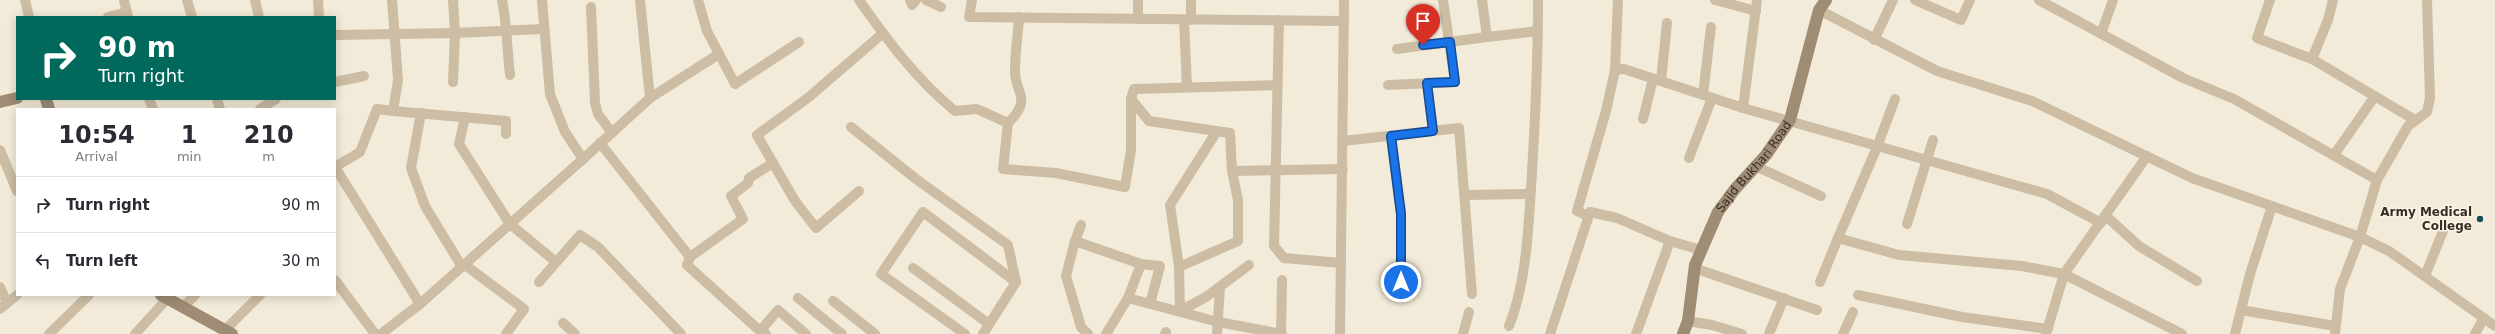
<!DOCTYPE html>
<style>
:root{--surface:#fff;--page:#f7f7f7;--text:#2b2b33;--muted:#7c7c81;--line:#e1e1e2}
body{margin:0;font-family:"DejaVu Sans",sans-serif;background:var(--page);color:var(--text);height:100vh;display:flex;flex-direction:column;font-size:15px;white-space:nowrap}
*{box-sizing:border-box;margin:0}
p{font-size:13px;color:var(--muted)}
.icon{flex:none;width:22px;height:22px;fill:none;stroke:currentColor;stroke-width:2;stroke-linecap:round;stroke-linejoin:round}
.map{position:relative;flex:1;overflow:hidden}
.details{position:absolute;left:16px;top:108px;width:320px;height:188px;display:flex;flex-direction:column;background:var(--surface);border-radius:0px;box-shadow:0 2px 10px #0003}
.details>*{flex:none}
.top-card{position:absolute;left:16px;top:16px;width:320px;height:84px;border-radius:0px;box-shadow:0 2px 10px #0003;background:#00695c;color:#fff;overflow:hidden}
.pin{position:absolute;display:grid;place-items:center;width:34px;height:34px;color:#fff;margin:-41px -17px;border-radius:50% 50% 50% 0;rotate:-45deg;box-shadow:0 0 4px #0007}
.pin .icon{rotate:45deg}
.me{position:absolute;width:44px;margin:-22px;rotate:0deg;stroke-linejoin:round;filter:drop-shadow(0 0 3px #0008)}
.turn{display:flex;align-items:center;gap:14px;height:84px;padding:0 16px;font-size:18px}
.turn .icon{width:52px;height:52px;stroke-width:2.5}
.turn b{display:block;font-size:28px;line-height:34px}
.eta{display:flex;justify-content:space-evenly;align-items:center;height:68px;text-align:center}
.eta b{font-size:24px;font-weight:700;line-height:28px}
ul{padding:0;list-style:none}
li{display:flex;align-items:center;gap:12px;height:56px;padding:0 16px;border-top:1px solid var(--line)}
li div{flex:1}
li b{display:block;font-size:15px}
li em{font-style:normal}
.map>svg:first-child{display:block}
</style>
<div class="map">
<svg width="2495" height="334" viewBox="0 0 2495 334">
<rect width="100%" height="100%" fill="#f3ebd9"/>
<g fill="none" stroke-linecap="round" stroke-linejoin="round">
<g stroke="#ccbda4" stroke-width="10">
<polyline points="25,0 29,17"/>
<polyline points="124,0 128,17"/>
<polyline points="187,0 192,17"/>
<polyline points="255,0 259,17"/>
<polyline points="318,0 319,17"/>
<polyline points="392,0 398,80 393,111 506,121 506,134"/>
<polyline points="453,0 455,33 544,29"/>
<path d="M502,0C507,25 507,49 510,75"/>
<polyline points="542,0 550,94 565,132 583,159 650,98 719,54"/>
<polyline points="640,0 650,98"/>
<polyline points="698,0 707,31 735,84 799,42"/>
<path d="M859,0C887,40 917,80 955,111L977,109L1008,123"/>
<polyline points="910,0 912,5 916,0"/>
<polyline points="926,0 941,7"/>
<polyline points="972,0 969,17 1344,21"/>
<polyline points="1482,0 1487,37 1538,31"/>
<polyline points="1618,0 1615,70 1624,69 1743,108"/>
<polyline points="1715,0 1756,11"/>
<polyline points="1757,0 1743,108 2047,194 2101,223"/>
<polyline points="1915,0 1961,20 1970,0"/>
<polyline points="2039,0 2183,78 2234,99 2377,180"/>
<polyline points="2270,0 2257,38 2312,59 2415,120"/>
<polyline points="591,7 595,103 598,114 612,133"/>
<polyline points="1819,10 1937,71 2032,101 2192,178 2360,237 2389,251 2495,326"/>
<polyline points="108,17 127,12"/>
<path d="M1019,17C1018,35 1015,52 1015,70C1014,93 1034,98 1008,123L1003,169L1056,173L1125,187L1131,150V99"/>
<polyline points="1138,19 1138,0"/>
<polyline points="1184,20 1187,87"/>
<polyline points="1191,20 1191,0"/>
<polyline points="1279,20 1274,246 1284,258 1341,263"/>
<polyline points="2101,34 2113,0"/>
<polyline points="335,35 455,33 453,82"/>
<polyline points="1874,40 1893,0"/>
<polyline points="1397,49 1487,37"/>
<polyline points="2312,59 2328,20 2333,0"/>
<polyline points="1661,81 1667,23"/>
<polyline points="335,82 364,76"/>
<polyline points="1427,83 1433,131"/>
<polyline points="1277,85 1134,89 1131,99 1149,121 1230,133 1232,171 1343,169"/>
<polyline points="1388,85 1455,82 1443,0"/>
<polyline points="1703,95 1711,27"/>
<polyline points="149,99 153,109"/>
<polyline points="217,99 220,109"/>
<polyline points="260,109 276,99"/>
<polyline points="421,113 411,168 425,206 462,267"/>
<polyline points="465,117 459,144 510,224 556,262"/>
<polyline points="1643,119 1653,79"/>
<polyline points="851,127 916,179 1008,245 1016,282 983,334"/>
<polyline points="1217,131 1170,205 1179,267 1238,241 1238,200 1232,171"/>
<polyline points="1391,136 1401,214 1401,296"/>
<polyline points="1343,141 1459,128 1472,294"/>
<polyline points="600,143 690,257 743,219 731,196 748,183 749,178 773,163 757,135 809,97 882,34"/>
<polyline points="0,150 17,191"/>
<polyline points="2334,155 2375,96"/>
<polyline points="1689,158 1712,98"/>
<polyline points="773,163 795,201 816,228 859,191"/>
<polyline points="1755,166 1821,196"/>
<polyline points="335,167 420,304 583,159"/>
<polyline points="335,167 360,152 377,109 393,111"/>
<polyline points="1466,195 1530,194"/>
<polyline points="1588,216 1577,211 1606,111 1615,70"/>
<polyline points="2106,216 2139,246 2197,281"/>
<polyline points="1907,224 1933,140"/>
<polyline points="1081,225 1075,241 1141,264"/>
<polyline points="1838,238 1877,147 1895,99"/>
<polyline points="1075,241 1066,276 1081,327 1088,334"/>
<polyline points="690,257 687,265 760,331 766,334"/>
<polyline points="465,265 524,309 506,334"/>
<polyline points="1179,267 1180,311 1206,297 1249,265"/>
<polyline points="913,268 989,324"/>
<polyline points="1694,268 1817,310"/>
<polyline points="2425,276 2443,231"/>
<polyline points="335,280 375,334"/>
<polyline points="539,282 580,235 598,247 681,334"/>
<polyline points="1820,282 1838,238 1899,255 2022,266 2064,274 2182,334"/>
<polyline points="0,287 7,303"/>
<polyline points="1858,295 1962,317 2048,329"/>
<polyline points="798,298 842,334"/>
<polyline points="833,301 875,334"/>
<polyline points="1150,304 1160,266 1141,264 1128,298 1218,322 1282,334"/>
<polyline points="183,307 195,295"/>
<polyline points="0,309 17,295"/>
<polyline points="2241,310 2335,326"/>
<polyline points="1688,321 1712,325 1742,334"/>
<polyline points="563,323 575,334"/>
<path d="M1509,326C1526,283 1528,234 1531,188C1535,126 1538,63 1538,0"/>
<polyline points="225,330 260,295"/>
<polyline points="760,331 778,310 806,334"/>
<polyline points="49,334 89,295"/>
<polyline points="135,334 167,299"/>
<polyline points="381,334 420,304"/>
<polyline points="965,334 881,274 923,212 1016,282"/>
<polyline points="1106,334 1128,298"/>
<polyline points="1165,334 1166,332"/>
<polyline points="1217,334 1220,287"/>
<polyline points="1281,334 1282,280"/>
<polyline points="1340,334 1344,0"/>
<polyline points="1463,334 1469,312"/>
<polyline points="1550,334 1590,212 1617,218 1670,241"/>
<polyline points="1636,334 1670,241 1701,250"/>
<polyline points="1769,334 1784,298"/>
<polyline points="1843,334 1853,312"/>
<polyline points="2046,334 2064,274 2147,156"/>
<polyline points="2235,334 2250,274 2272,206"/>
<polyline points="2335,334 2340,289 2360,237 2377,180 2408,126 2427,112 2430,98 2427,0"/>
<polyline points="2475,334 2484,318"/>
</g>
<g stroke="#9f8c75" stroke-width="12">
<polyline points="46,99 49,109"/>
<polyline points="0,102 17,98"/>
<polyline points="161,295 232,334"/>
<path id="s1" d="M1683,334L1688,321L1695,265L1718,212L1735,189L1766,155L1790,120L1819,10L1826,0"/>
</g>
</g>
<g fill="none" stroke-linecap="round" stroke-linejoin="round">
<g stroke="#114b97" stroke-width="10">
<polyline id="route" points="1401,282 1401,214 1391,136 1433,131 1427,83 1455,82 1450,42 1423,45"/>
</g>
<use href="#route" stroke="#1a73e8" stroke-width="7"/>
</g>
<circle fill="#194b5a" stroke="#faf4e5" stroke-width="1.5" cx="2480" cy="219" r="4"/>
<g text-anchor="middle" dominant-baseline="central" stroke-width="3" stroke-linejoin="round" paint-order="stroke">
<g font-size="12" fill="#362e26" stroke="#faf4e5">
<text stroke="none"><textPath href="#s1" startOffset="186">Sajid Bukhari Road</textPath></text>
</g>
<g font-size="12" font-weight="bold" fill="#362e26" stroke="#faf4e5" text-anchor="end">
<text x="2472" y="212">Army Medical<tspan x="2472" dy="14">College</tspan></text>
</g>
</g>
</svg>
<div class="pin" style="left:1423px;top:45px;background:#d93025"><svg class="icon" aria-label="arrive" viewBox="0 0 24 24"><path d="M6 21V4h12l-3 4 3 4H6"/></svg></div>
<svg class="me" style="left:1401px;top:282px" viewBox="-20 -20 40 40"><circle r="17" fill="#1a73e8" stroke="#fff" stroke-width="3"/><path d="M0-11L8 9 0 5-8 9z" fill="#fff"/></svg>
<div class="top-card">
<div class="turn"><svg class="icon" aria-label="right" viewBox="0 0 24 24"><path d="M7 20v-9h11M14 6l5 5-5 5"/></svg><div><b>90 m</b>Turn right</div></div>
</div>
<section class="details">
<div class="eta">
<div><b>10:54</b><p>Arrival</p></div>
<div><b>1</b><p>min</p></div>
<div><b>210</b><p>m</p></div>
</div>
<ul>
<li><svg class="icon" aria-label="right" viewBox="0 0 24 24"><path d="M7 20v-9h11M14 6l5 5-5 5"/></svg><div><b>Turn right</b></div><em>90 m</em></li>
<li><svg class="icon" aria-label="left" viewBox="0 0 24 24"><path d="M17 20v-9H6M10 6l-5 5 5 5"/></svg><div><b>Turn left</b></div><em>30 m</em></li>
</ul>
</section>
</div>
